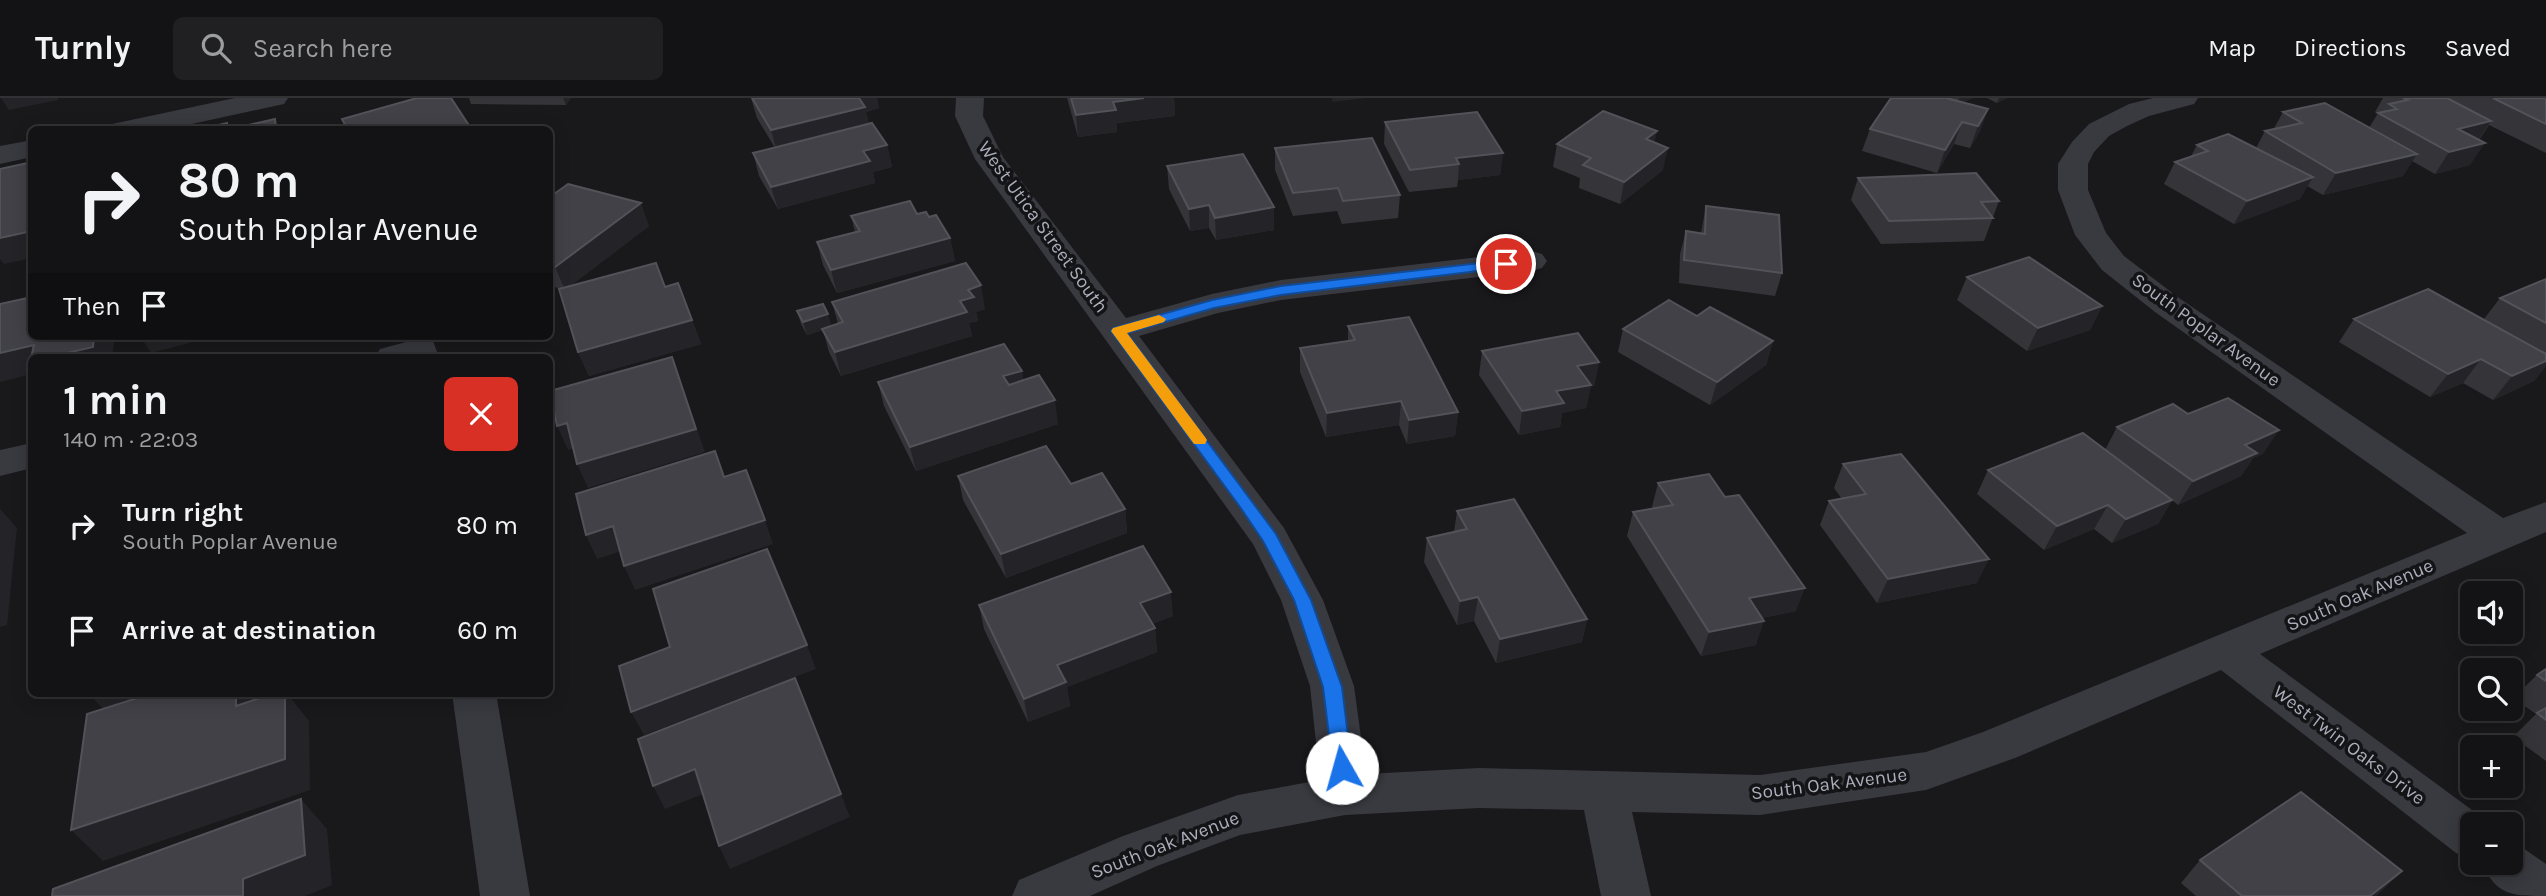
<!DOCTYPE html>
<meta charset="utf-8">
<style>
:root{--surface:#131214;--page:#202022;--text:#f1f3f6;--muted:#9d9ea0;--line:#323234}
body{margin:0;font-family:Karla,sans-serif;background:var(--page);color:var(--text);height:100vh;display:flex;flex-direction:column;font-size:26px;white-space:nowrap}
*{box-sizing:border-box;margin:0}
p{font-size:23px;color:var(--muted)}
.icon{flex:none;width:38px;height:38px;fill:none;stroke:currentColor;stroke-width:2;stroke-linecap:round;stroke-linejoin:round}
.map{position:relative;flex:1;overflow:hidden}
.panel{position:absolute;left:28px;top:256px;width:525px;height:343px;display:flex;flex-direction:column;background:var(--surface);border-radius:10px;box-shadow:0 4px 18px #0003,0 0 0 2px var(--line)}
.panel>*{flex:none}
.top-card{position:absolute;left:28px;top:28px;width:525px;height:214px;border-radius:10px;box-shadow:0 4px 18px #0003,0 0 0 2px var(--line);background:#131214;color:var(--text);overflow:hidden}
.fabs{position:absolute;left:2460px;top:483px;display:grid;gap:14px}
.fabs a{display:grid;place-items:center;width:63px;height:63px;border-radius:10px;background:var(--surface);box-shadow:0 4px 18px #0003,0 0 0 2px var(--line);font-size:35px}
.pin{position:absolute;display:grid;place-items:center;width:60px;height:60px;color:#fff;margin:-30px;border:4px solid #fff;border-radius:50%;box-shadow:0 2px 7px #0007}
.me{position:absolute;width:77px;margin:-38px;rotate:353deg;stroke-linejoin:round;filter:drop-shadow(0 0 5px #0008)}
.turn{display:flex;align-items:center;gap:24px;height:147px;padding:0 35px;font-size:32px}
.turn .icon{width:91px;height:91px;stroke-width:2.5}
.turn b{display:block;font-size:49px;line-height:60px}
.then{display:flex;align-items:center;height:66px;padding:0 35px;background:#0003;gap:14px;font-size:26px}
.round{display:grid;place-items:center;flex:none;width:74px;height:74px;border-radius:10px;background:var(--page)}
.summary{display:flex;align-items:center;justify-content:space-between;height:119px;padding:0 35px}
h1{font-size:42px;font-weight:700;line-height:52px}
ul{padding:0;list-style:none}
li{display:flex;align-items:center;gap:21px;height:105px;padding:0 35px}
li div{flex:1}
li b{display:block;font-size:26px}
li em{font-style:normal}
header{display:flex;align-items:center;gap:42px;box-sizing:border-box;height:98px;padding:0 35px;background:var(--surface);border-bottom:2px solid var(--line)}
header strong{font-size:33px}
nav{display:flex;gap:38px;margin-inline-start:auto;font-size:24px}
.search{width:490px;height:63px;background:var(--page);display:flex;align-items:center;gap:18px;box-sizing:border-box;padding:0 24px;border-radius:10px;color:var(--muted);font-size:26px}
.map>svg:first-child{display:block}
</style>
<header>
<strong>Turnly</strong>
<div class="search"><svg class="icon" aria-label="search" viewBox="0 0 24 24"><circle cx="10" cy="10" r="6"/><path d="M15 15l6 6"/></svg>Search here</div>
<nav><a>Map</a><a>Directions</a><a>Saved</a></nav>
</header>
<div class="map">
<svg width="2546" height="798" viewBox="0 0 2546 798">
<rect width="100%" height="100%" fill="#19181b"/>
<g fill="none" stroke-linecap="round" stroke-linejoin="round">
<g fill="#393a40" fill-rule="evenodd">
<polygon points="235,0 288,0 284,6 164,32 108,32 112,26"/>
<polygon points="956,0 984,0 983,18 1003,59 1126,220 1212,196 1281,182 1531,153 1542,156 1547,163 1542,170 1531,173 1281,202 1218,215 1139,238 1284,430 1323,502 1354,588 1366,676 1479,670 1760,677 1926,654 1983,634 2467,435 2155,214 2102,172 2075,137 2058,92 2058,66 2072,44 2089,26 2129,6 2153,0 2198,0 2194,6 2149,18 2127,28 2109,38 2094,54 2088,66 2088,92 2106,135 2124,158 2179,200 2503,420 2546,404 2546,434 2260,556 2491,726 2473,726 2473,761 2456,755 2221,572 2015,660 1926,692 1760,717 1632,714 1651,798 1601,798 1584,712 1479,710 1345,717 1240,737 1157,768 1090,798 1012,798 1019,782 1123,738 1238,697 1320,682 1310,588 1281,502 1253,446 975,61 955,18"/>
<polygon points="32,42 32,59 0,66 0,48"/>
<polygon points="421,240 433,243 439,259 375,259 380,251"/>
<polygon points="32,345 32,370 0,378 0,352"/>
<polygon points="452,595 496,595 530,798 480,798"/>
<path d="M2511,745L2523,750L2546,766V798C2513,798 2496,798 2482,765H2511Z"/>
</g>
</g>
<g fill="#353439">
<polygon points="469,0 571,0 566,7 471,6"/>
<polygon points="751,0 877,0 879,10 866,14 869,26 887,47 892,69 873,74 875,85 778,111 759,78 753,55 775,50 757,20"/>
<polygon points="1067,0 1174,0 1175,18 1117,25 1117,34 1078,39"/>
<polygon points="1891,0 1973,0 1963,4 1988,11 1980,33 1970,50 1954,46 1937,75 1862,53 1870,31"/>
<polygon points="1987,0 2007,0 1997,5"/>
<polygon points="2383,0 2546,0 2546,55 2489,27 2479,42 2470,67 2435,76 2412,63 2403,78 2323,97 2307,88 2300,101 2234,126 2164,86 2175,64 2191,58 2197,47 2256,50 2265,33 2273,32 2283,14 2369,30 2378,15 2375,14"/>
<polygon points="1385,24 1503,55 1500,77 1458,82 1457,89 1409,94 1384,46"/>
<polygon points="1657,33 1654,45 1663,72 1620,106 1579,90 1580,80 1553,69 1557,46"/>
<polygon points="1275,50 1400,97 1398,120 1342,126 1337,113 1293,118 1275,72"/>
<polygon points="1167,68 1274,132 1216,142 1209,130 1190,133 1169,91"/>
<polygon points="1858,80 1999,103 1984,143 1881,146 1851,102"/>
<polygon points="550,99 649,128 570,188 665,189 692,222 701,246 589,278 578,254 560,191 550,187"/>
<polygon points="1706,108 1782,175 1775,198 1679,185 1680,156 1686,133 1701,135"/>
<polygon points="917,116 929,119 950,140 955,163 837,195 823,167 817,144 855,134 851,118"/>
<polygon points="1967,179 2102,208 2090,232 2027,253 1957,202"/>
<polygon points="2546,181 2546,268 2534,283 2493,302 2463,285 2430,299 2339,244 2354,221 2484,221 2500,200"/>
<polygon points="832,204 985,211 976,214 978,223 969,225 972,238 841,278 829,254 823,232 807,237 801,226 797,213 831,228 838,226"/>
<polygon points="1697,218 1773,243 1766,267 1710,307 1618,254 1623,231"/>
<polygon points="1348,228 1458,314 1455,338 1407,346 1399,327 1326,339 1300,274 1300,250 1348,243"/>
<polygon points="1482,253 1599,264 1594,288 1591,288 1586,310 1562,315 1560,329 1519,337 1479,277"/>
<polygon points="1022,273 1023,282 1058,326 916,373 884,308 878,284"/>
<polygon points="2188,316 2263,356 2253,360 2241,378 2178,407 2172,402 2158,426 2112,445 2094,431 2044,452 1977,396 1988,372 2105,352 2117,329"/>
<polygon points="1843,366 1977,485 1877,505 1820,427 1829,403 1842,401 1834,390"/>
<polygon points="958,378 1071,386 1125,411 1127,435 1006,480 963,402"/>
<polygon points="1658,385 1796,513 1762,520 1756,547 1701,558 1627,438 1633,414 1653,410 1652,409"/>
<polygon points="1457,413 1587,521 1582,544 1496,565 1474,523 1457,527 1424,464 1427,440 1454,434"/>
<polygon points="979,507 1173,518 1152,526 1155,530 1157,554 1067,589 1070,608 1028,624 984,531"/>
<polygon points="2546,571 2546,663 2513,639 2536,616 2513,600 2537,577"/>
<polygon points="2200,762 2402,773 2376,798 2196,798 2181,785"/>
</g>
<g fill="#242327">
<polygon points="1,0 58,0 58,2 9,12"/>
<polygon points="563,0 571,0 566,7"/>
<polygon points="856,0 877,0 879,10 866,14 870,31 777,54 771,32"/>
<polygon points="1144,0 1174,0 1175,18 1117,25 1117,34 1078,39 1076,17 1113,4"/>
<polygon points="1332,0 1366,0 1332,4"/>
<polygon points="1959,0 1973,0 1957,7"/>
<polygon points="1999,0 2007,0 1997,5"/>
<polygon points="1988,11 1980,33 1970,50 1978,28"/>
<polygon points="275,21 281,32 276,32"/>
<polygon points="2491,23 2477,44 2458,31"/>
<polygon points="1962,24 1954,46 1937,75 1945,52"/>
<polygon points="1657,33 1652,55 1646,41"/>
<polygon points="2485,45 2470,67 2435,76 2449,54"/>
<polygon points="887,47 892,69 873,74 875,85 778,111 771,89 863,53"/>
<polygon points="1668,50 1663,72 1620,106 1624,84"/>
<polygon points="1503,55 1500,77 1458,82 1459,66 1456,60"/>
<polygon points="2417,56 2403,78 2323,97 2336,75"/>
<polygon points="2313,79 2300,101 2234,126 2247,103"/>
<polygon points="641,105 649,128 565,192 555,169"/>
<polygon points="1209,107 1209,130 1190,133 1189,111"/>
<polygon points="1274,109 1274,132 1216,142 1215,120"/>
<polygon points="32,133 32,160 4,166 0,161 0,140"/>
<polygon points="950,140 955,163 837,195 831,172"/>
<polygon points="981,187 985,211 976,214 978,223 969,225 972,238 841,278 835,254 968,192"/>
<polygon points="2102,208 2090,232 2027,253 2038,230"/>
<polygon points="828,216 832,229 807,237 803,224"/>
<polygon points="692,222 701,246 589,278 578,254"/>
<polygon points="94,238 115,238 112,259 50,259"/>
<polygon points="140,238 216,238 151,255"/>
<polygon points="223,238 237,238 225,241"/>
<polygon points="1773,243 1766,267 1710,307 1717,284"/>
<polygon points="34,247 32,259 32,276 0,284 0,255"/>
<polygon points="672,259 705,354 588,390 577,366"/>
<polygon points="2481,261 2463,285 2430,299 2448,276"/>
<polygon points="2546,263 2546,268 2534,283 2493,302 2512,278"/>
<polygon points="1599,264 1594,288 1591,288 1586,310 1562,315 1560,329 1519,337 1522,313 1577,268"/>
<polygon points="1022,273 1025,296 1007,302 1003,278"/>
<polygon points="1055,302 1058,326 916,373 910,349"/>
<polygon points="1401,303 1399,327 1326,339 1327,315"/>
<polygon points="1458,314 1455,338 1407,346 1409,322"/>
<polygon points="567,325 578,349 568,352 557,328"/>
<polygon points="2279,332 2263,356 2253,360 2241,378 2178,407 2193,383 2245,347"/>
<polygon points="2172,402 2158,426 2112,445 2126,421"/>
<polygon points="2108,407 2094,431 2044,452 2057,428"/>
<polygon points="0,411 17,430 7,527 0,529"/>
<polygon points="1125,411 1127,435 1006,480 1001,456"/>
<polygon points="765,422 773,446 635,492 624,468"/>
<polygon points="613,428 624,452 597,461 586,437"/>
<polygon points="1989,461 1977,485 1877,505 1888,481"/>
<polygon points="1805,490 1796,513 1741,524 1749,500"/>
<polygon points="1171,494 1173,518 1143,529 1140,505"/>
<polygon points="1478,499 1474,523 1457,527 1460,503"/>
<polygon points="1587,521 1582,544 1496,565 1500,541"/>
<polygon points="1764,523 1756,547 1701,558 1709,534"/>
<polygon points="1155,530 1157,554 1067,589 1070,608 1028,624 1024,601 1057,567"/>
<polygon points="807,547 816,571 644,637 631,614"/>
<polygon points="88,595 153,595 103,611"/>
<polygon points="236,595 259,595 263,600 236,608"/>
<polygon points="285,595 287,595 309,623 310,692 103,763 71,732"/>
<polygon points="695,671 706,695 665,711 653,688"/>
<polygon points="841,696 850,719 730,771 719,748"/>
<polygon points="301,701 327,731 332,787 305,798 243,798 243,781"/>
<polygon points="2402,773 2376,798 2370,798"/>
</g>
<g fill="#414147" stroke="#525259" stroke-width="2">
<polygon points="417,0 451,0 472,32 348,32 342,21"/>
<polygon points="752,0 859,0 865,9 771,32"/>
<polygon points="1071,0 1144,0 1113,4 1116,12 1076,17"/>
<polygon points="1891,0 1946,0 1988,11 1978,28 1962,24 1945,52 1870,31"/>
<polygon points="2403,0 2447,0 2491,23 2458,31 2485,45 2449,54 2378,15 2397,11 2389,6 2408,2"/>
<polygon points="2493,0 2546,0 2546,26"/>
<polygon points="2325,5 2417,56 2336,75 2265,33 2302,25 2283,14"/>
<polygon points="1603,13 1657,33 1646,41 1668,50 1624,84 1583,67 1591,60 1557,46"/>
<polygon points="1477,14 1503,55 1456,60 1459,66 1410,72 1385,24"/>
<polygon points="275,21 276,32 227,32"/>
<polygon points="227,25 227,32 197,32"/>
<polygon points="872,25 887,47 863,53 870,63 771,89 753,55"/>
<polygon points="2228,36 2313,79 2247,103 2175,64 2208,53 2197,47"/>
<polygon points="1372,40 1400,97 1343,103 1338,90 1293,95 1275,50"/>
<polygon points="1243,56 1274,109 1215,120 1209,107 1189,111 1167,68"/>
<polygon points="32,64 32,133 0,140 0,71"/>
<polygon points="1976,75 1999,103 1981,104 1993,120 1889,123 1858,80"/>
<polygon points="568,86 641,105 555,169 550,167 550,99"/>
<polygon points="910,103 917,116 926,114 929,119 936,117 950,140 831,172 817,144 860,133 851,118"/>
<polygon points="1706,108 1779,117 1782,175 1684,162 1686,133 1705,136"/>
<polygon points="2029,159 2102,208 2038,230 1967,179"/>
<polygon points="656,165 665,189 678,185 692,222 578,254 559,191"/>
<polygon points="966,165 981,187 968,192 974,199 960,203 967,214 835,254 822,231 843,224 832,204"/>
<polygon points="2546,181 2546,225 2500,200"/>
<polygon points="2428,191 2546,256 2546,263 2512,278 2481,261 2448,276 2354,221"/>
<polygon points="32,199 32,238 94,238 93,249 50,259 32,259 32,263 30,264 34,247 0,255 0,206"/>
<polygon points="1669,202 1697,218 1710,209 1773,243 1717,284 1623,231"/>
<polygon points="823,206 828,216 803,224 797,213"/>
<polygon points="1409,219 1458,314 1409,322 1401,303 1327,315 1300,250 1355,242 1348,228"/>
<polygon points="1578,235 1599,264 1577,268 1591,287 1556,293 1564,305 1522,313 1482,253"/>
<polygon points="1004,246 1022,273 1003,278 1009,287 1039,277 1055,302 910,349 878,284"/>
<polygon points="672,259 696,331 577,366 567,325 557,328 550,293"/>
<polygon points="2228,300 2279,332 2245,347 2257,355 2193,383 2117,329 2173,306 2188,316"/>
<polygon points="2083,335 2172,402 2126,421 2108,407 2057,428 1988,372"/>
<polygon points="1046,348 1071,386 1102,375 1125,411 1001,456 958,378"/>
<polygon points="715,353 724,379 746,372 765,422 624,468 613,428 586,437 576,396"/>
<polygon points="1901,356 1989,461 1888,481 1829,403 1866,396 1843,366"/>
<polygon points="1709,376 1725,399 1739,397 1805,490 1749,500 1764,523 1709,534 1633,414 1673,407 1658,385"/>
<polygon points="1514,401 1587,521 1500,541 1478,499 1460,503 1427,440 1467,431 1457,413"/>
<polygon points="1143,448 1171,494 1140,505 1155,530 1057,567 1066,584 1024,601 979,507"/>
<polygon points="767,451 807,547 631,614 619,568 670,549 653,491"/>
<polygon points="2546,571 2546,583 2537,577"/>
<polygon points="795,580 841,696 719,748 695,671 653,688 638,641"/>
<polygon points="153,595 236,595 236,608 275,595 285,595 285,661 71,732 87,616"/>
<polygon points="2546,610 2546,622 2537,615"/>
<polygon points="2301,694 2402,773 2370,798 2242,798 2200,762"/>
<polygon points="301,701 305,757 243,781 243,798 52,798 53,791"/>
</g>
<polygon fill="#1a73e8" stroke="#114b97" stroke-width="2" points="1506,162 1511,163 1511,169 1281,197 1214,210 1127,235 1276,436 1311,502 1342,589 1352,670 1349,675 1342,678 1335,675 1333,670 1323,589 1294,502 1263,443 1240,409 1111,233 1113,230 1212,202 1281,188"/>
<polygon fill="#f59e0b" points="1159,217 1166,221 1164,224 1127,235 1205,339 1207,342 1205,346 1194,346 1111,233 1113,230"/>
<g text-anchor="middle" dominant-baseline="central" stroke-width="7" stroke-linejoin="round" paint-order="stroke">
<g font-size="19" fill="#aaaebb" stroke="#141316">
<text transform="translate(1043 129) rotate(54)">West Utica Street South</text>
<text transform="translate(2206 232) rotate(36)">South Poplar Avenue</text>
<text transform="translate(2360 497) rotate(-23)">South Oak Avenue</text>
<text transform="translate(2349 647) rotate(37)">West Twin Oaks Drive</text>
<text transform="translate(1829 686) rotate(-7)">South Oak Avenue</text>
<text transform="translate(1165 747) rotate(-21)">South Oak Avenue</text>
</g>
</g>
</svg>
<div class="fabs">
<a><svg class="icon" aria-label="sound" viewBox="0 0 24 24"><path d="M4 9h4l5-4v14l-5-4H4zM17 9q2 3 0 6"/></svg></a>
<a><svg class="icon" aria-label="search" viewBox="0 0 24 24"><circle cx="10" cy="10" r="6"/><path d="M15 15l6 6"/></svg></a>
<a>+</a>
<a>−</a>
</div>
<div class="pin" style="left:1506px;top:166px;background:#d93025"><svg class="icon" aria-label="arrive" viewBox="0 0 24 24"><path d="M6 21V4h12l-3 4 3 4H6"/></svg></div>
<svg class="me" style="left:1342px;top:670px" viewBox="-20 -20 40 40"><circle r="19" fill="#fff"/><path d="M0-13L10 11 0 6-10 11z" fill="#1a73e8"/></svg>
<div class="top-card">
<div class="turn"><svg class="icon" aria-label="right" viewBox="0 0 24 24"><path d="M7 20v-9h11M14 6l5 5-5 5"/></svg><div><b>80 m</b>South Poplar Avenue</div></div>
<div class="then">Then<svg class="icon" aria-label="arrive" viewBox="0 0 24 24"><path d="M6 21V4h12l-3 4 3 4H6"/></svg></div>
</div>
<section class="panel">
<div class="summary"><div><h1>1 min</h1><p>140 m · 22:03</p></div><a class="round" style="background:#d93025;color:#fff"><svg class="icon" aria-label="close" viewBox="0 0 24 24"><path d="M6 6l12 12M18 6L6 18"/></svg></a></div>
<ul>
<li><svg class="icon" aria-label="right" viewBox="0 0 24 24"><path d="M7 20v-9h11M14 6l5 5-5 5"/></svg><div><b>Turn right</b><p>South Poplar Avenue</p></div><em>80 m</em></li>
<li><svg class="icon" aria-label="arrive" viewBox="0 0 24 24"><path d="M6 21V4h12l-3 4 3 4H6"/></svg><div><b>Arrive at destination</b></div><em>60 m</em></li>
</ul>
</section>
</div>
